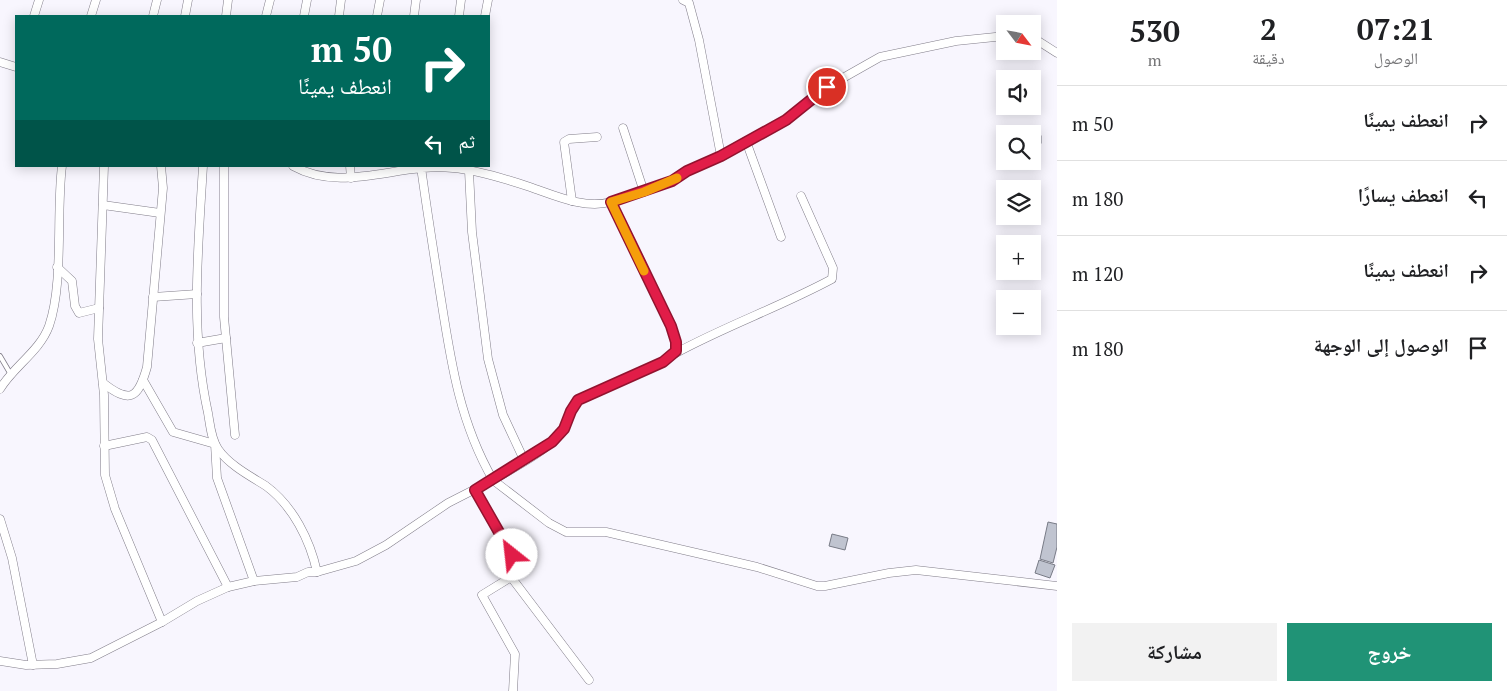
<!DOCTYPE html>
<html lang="ar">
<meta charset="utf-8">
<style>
:root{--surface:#fff;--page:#f2f2f2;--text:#202124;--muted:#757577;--line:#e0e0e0;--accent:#209376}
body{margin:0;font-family:"PT Serif","Noto Naskh Arabic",serif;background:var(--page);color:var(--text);direction:rtl;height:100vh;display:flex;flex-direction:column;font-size:19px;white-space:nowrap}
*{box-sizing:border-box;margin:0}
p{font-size:16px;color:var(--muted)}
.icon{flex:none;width:28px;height:28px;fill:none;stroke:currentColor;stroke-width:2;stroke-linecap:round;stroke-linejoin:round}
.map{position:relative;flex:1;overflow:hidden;direction:ltr}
.drawer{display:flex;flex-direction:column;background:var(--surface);width:450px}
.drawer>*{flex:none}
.guide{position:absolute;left:15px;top:15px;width:475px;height:152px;border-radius:0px;box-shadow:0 2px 12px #0003;direction:rtl;background:#00695c;color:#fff;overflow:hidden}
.needle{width:32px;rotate:122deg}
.tools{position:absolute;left:996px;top:15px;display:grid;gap:10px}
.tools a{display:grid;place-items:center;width:45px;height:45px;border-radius:0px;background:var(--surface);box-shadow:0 2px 12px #0003;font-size:25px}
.pin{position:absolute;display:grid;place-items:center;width:42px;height:42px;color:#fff;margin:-21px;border:2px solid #fff;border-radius:50%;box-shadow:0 1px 5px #0007}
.me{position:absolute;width:55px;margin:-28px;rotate:331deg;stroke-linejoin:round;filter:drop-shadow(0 0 4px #0008)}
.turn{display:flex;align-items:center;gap:18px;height:105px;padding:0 15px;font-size:22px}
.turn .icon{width:65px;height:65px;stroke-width:2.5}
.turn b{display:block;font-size:35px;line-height:42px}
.then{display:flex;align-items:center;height:48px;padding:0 15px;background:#0003;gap:10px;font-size:19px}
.eta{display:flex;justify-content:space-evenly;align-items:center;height:85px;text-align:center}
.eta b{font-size:30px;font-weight:700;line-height:35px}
.button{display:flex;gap:10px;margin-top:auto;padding:10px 15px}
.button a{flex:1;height:58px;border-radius:0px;background:var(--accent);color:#fff;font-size:20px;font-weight:700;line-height:58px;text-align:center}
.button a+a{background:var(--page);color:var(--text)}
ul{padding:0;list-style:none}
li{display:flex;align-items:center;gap:15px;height:75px;padding:0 15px;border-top:1px solid var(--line)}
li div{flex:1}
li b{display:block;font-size:19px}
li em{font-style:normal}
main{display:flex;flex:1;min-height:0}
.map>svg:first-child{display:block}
</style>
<main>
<section class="drawer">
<div class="eta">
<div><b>07:21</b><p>الوصول</p></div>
<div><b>2</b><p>دقيقة</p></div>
<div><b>530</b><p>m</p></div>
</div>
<ul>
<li><svg class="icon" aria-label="right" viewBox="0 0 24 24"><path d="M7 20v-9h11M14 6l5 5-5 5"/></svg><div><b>انعطف يمينًا</b></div><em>50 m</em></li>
<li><svg class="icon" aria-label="left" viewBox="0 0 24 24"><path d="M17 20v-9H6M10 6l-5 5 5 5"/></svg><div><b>انعطف يسارًا</b></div><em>180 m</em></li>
<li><svg class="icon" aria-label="right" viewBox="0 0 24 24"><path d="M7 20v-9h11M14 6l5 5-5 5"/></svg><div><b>انعطف يمينًا</b></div><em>120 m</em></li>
<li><svg class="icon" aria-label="arrive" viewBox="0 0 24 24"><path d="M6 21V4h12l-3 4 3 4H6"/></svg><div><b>الوصول إلى الوجهة</b></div><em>180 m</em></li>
</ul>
<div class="button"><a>خروج</a><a>مشاركة</a></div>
</section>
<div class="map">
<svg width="1057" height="691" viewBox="0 0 1057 691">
<rect width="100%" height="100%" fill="#f8f6fe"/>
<g fill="#c0c4d0" stroke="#787b86">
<rect x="1034" y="136" width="7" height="7"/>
<polygon points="1048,522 1057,524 1057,547 1053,563 1040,559"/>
<polygon points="832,534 848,538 845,550 829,546"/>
<polygon points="1039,560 1055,565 1050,578 1035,573"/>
</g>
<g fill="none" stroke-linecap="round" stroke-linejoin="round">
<g stroke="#817d89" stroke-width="5.5">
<polyline id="service" points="0,356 10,373"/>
</g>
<g stroke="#817d89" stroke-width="9">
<g id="minor">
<polyline points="683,0 689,3 699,40 721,156"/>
<polyline points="34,16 39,0"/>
<polyline points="91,16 96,0"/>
<polyline points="153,16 157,0"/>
<polyline points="185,16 188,0"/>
<polyline points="226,16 228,0"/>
<polyline points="266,16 270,0"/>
<polyline points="304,16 307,0"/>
<polyline points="339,16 341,0"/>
<polyline points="377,16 380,0"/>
<polyline points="414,16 416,0"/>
<polyline points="459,16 461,0"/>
<polyline points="485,16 488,0"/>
<polyline points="1032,37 1057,53"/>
<polyline points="0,62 16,67"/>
<polyline points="623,128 644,192"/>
<polyline points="746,141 781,237"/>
<polyline points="104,166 98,339 104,395 105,475 115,509 162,622"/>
<path d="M203,166C198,249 190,331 208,413C210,424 211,439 218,449C229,465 250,476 266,486C293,506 310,540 317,572"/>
<polyline points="224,166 224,317 235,435"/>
<path d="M293,166C343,194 400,162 453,168C478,170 506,179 530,187C556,196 584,209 611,202L671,326L676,342V351L663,362L578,400C569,410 568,424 560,434C545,452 513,468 493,480C460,423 451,363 441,299C434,255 427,211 421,167V166"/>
<polyline points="350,166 351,178"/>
<polyline points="469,171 472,232 488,359 503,415 524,460"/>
<polyline points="572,201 564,142 569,139 597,137"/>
<polyline points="611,202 672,181 687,171 721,156 786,120 827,87 880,57 956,41 1005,36"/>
<polyline points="103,205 160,213"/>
<polyline points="57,267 72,281 75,306 79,313 99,308"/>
<polyline points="153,297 197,294"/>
<polyline points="197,343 226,338"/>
<path d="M674,354C725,326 780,307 832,279L833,268L801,196"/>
<polyline points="143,380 173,432 215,444 217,478 254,581"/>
<path d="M103,383C130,404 138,399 147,367L163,188L161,166"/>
<path d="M0,389C13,367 40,351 49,326C64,283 56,213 62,166"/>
<polyline points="104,446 147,437 152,440 228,587"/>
<polyline points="475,490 521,571 482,595 515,654 513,691"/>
<polyline points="0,519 12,558 33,665"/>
<polyline points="511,577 589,680"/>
<polyline points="0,661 26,665 57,664 91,658 162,622 197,601 228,587 254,581 297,577 308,572 317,572 356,561 386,545 448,503 493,480 549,523 566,532 606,532 636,539 757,567 817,586 825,586 889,573 916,570 1057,586"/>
</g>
</g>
<use href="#service" stroke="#fff" stroke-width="4"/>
<use href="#minor" stroke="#fff" stroke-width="8"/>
</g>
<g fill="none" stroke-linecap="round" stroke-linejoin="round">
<g stroke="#92132f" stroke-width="12">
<polyline id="route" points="512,555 475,490 552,442 564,429 571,411 578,400 663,362 676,351 676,342 671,326 611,202 672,181 687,171 721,156 786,120 827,87"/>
</g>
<use href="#route" stroke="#e11d48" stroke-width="9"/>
<polyline stroke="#f59e0b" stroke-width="9" points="644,271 611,202 644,192 677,178"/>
</g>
</svg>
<div class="tools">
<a><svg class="needle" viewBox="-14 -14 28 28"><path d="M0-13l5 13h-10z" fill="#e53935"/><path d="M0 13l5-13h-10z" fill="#757577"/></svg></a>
<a><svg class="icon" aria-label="sound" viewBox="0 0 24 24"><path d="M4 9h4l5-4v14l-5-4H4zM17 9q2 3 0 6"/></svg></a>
<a><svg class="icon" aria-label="search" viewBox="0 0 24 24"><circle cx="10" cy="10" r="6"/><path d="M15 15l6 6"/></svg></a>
<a><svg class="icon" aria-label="layers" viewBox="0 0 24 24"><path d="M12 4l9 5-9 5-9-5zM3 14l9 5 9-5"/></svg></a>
<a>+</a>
<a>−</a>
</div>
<div class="pin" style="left:827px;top:87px;background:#d93025"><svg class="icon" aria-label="arrive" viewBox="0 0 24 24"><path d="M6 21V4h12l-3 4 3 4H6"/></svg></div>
<svg class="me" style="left:512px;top:555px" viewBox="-20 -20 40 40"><circle r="19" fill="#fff"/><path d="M0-13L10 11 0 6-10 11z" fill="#e11d48"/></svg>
<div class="guide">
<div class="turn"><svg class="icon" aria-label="right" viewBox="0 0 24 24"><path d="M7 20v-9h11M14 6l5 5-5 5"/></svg><div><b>50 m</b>انعطف يمينًا</div></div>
<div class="then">ثم<svg class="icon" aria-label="left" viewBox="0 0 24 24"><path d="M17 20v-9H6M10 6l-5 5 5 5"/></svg></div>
</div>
</div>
</main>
